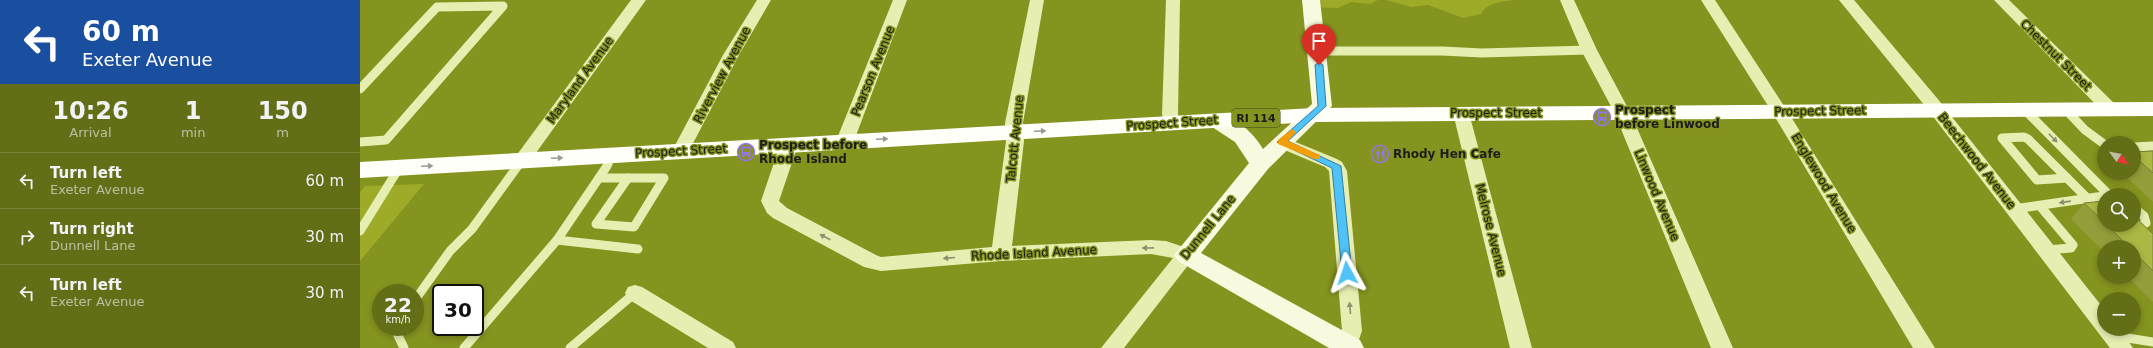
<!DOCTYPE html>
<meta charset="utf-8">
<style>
:root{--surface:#646e17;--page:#6a7320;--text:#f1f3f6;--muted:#bbc0a1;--line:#788136}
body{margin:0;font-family:"DejaVu Sans",sans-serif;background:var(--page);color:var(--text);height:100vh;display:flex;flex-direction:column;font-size:15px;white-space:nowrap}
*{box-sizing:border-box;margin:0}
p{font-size:13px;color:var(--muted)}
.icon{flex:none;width:22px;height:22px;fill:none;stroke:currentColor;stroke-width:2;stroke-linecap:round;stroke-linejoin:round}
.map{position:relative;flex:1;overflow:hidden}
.details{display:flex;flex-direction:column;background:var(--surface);width:360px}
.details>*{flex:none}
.top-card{background:#1a4fa0;color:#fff;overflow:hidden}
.needle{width:26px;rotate:123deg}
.buttons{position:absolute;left:1737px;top:136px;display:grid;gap:8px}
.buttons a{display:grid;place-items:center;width:44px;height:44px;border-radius:50%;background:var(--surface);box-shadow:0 2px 6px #0003;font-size:20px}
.speed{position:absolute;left:12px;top:284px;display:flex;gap:8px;font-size:20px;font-weight:700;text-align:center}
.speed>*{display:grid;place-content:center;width:52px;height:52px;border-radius:50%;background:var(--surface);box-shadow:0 2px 6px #0003;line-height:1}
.speed small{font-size:10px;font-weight:400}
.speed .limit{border:2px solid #111;border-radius:6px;background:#fff;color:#111}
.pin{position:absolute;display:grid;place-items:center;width:34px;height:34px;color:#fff;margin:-41px -17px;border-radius:50% 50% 50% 0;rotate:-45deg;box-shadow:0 0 4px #0007}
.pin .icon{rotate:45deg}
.me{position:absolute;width:44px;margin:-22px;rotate:355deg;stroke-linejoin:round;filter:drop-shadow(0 0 3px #0008)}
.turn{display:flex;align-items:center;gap:14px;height:84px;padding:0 16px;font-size:18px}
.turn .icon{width:52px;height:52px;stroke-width:2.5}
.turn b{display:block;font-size:28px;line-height:34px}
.eta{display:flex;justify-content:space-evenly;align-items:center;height:68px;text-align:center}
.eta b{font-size:24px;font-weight:800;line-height:28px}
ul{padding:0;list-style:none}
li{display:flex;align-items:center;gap:12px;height:56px;padding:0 16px;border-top:1px solid var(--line)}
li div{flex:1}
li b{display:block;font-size:15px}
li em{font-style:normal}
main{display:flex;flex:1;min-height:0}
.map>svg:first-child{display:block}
</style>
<main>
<section class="details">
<div class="top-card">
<div class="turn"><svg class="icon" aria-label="left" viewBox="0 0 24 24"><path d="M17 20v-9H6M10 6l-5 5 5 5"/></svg><div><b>60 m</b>Exeter Avenue</div></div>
</div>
<div class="eta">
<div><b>10:26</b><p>Arrival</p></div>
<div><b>1</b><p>min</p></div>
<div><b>150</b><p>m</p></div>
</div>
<ul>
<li><svg class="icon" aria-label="left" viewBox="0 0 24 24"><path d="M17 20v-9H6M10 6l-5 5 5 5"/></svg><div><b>Turn left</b><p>Exeter Avenue</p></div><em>60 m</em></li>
<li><svg class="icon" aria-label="right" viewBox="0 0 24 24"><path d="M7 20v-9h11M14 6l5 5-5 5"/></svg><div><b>Turn right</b><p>Dunnell Lane</p></div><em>30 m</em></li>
<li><svg class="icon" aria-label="left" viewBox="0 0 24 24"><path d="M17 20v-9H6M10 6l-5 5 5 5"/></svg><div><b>Turn left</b><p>Exeter Avenue</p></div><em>30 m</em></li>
</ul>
</section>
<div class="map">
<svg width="1793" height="348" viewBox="0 0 1793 348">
<rect width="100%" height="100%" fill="#85931f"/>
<g fill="#9dab29">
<polygon points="947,0 1018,0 1010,4 991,2 978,8 949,7"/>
<path d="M1026,0H1154C1142,2 1127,2 1121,14L1103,18L1068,5L1051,7Z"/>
<polygon points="64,184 0,261 0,192 5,186"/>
</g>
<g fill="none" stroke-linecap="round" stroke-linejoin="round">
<g stroke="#e7eeb1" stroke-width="9">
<polyline points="958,51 1082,51 1122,53 1229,50"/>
<polyline points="0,89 77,7 143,6 26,140 0,142"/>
<polyline points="1665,110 1749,195"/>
<polyline points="1706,110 1725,130 1744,144"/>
<polygon points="1664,137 1668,139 1707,178 1677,180 1642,138"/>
<polyline points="1774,147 1793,146"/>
<polyline points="252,155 247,166 197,240 278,249"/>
<polyline points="239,178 268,178"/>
<polygon points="268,178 304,178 274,227 236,224"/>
<polyline points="1707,178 1728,199"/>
<polyline points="1680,206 1713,245 1711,248 1686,250"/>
<polyline points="1654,209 1744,196"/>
<polyline points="1770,225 1780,226 1786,223 1784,216 1774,208"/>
<polyline points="0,231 39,168"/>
<polyline points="55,300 90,251 112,229 162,160"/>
<polyline points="37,327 35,329 44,348"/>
<polyline points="1755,336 1793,342"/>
<polyline points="104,348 197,240"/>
<polyline points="210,348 275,293"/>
</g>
<g fill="#e7eeb1" fill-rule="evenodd">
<polygon points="271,0 286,0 168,164 162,166 156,164 153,160 156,156"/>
<polygon points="397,0 411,0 379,55 327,155 321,157 315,155 312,151 363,55"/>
<polygon points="533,0 547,0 494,141 491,145 485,147 479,145 476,141"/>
<polygon points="670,0 684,0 663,123 664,141 652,246 791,240 806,241 833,250 836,255 764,348 741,348 813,258 791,254 641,261 521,271 504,267 413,218 407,213 401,201 420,145 423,141 429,139 435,141 438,145 419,201 427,208 516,255 521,257 632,247 646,141 645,123"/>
<polygon points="806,0 820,0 818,114 821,124 818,128 812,130 806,128 802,114"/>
<polygon points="1200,0 1214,0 1237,50 1270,112 1373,348 1351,348 1254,112 1221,50"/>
<polygon points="1341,0 1355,0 1428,112 1575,348 1553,348 1412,112"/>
<polygon points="1479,0 1494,0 1577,98 1744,309 1744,329 1760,329 1773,348 1750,348 1565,106"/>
<polygon points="1634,0 1649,0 1757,106 1759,110 1757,114 1751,115 1745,114"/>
<polygon points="1101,108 1107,109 1109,113 1172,348 1150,348 1093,113 1095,109"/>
<polygon points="921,136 977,159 982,162 987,171 1002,331 996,348 976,348 975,346 982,331 969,171 965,167 915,146 912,142 915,138"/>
<polygon points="275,285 282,287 373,342 376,348 348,348 268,299 265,293 268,287"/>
</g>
<path fill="#f7fade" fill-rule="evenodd" d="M942,0H960L972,106L908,169L841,253L1000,340L1004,348H969L818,261L814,255L889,163L875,142L849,125L846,120L849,115C870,110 893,132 903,149L952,104Z"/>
<polygon fill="#fefff8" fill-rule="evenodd" points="1793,102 1793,116 953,122 0,178 0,162 953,108"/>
</g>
<g fill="#939e3a">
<polygon points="1793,151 1793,202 1762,173 1774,173 1774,152"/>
<polygon points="1744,201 1744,225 1774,225 1793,234 1793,302 1768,277 1774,277 1774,247 1744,247 1744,252 1711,219 1724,203"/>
</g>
<g fill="#abb844" stroke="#788130">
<polygon points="1793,151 1793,173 1774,156 1774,152"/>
<polygon points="1744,201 1744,222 1724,203"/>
<polygon points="1774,216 1793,234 1793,271 1774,252 1774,247 1769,247 1747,225 1774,225"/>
</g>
<defs><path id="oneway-solid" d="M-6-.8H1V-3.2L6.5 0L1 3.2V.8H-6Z"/></defs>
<g fill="#999995">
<use href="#oneway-solid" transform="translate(680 131) rotate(-3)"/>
<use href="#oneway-solid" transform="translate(522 139) rotate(-3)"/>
<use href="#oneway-solid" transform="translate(197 158) rotate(-3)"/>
<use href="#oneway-solid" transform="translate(67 166) rotate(-3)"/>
</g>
<g fill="#8c906e">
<use href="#oneway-solid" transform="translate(1693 138) rotate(45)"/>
<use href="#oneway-solid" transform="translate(1705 202) rotate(172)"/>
<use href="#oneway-solid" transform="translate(465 237) rotate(-152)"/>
<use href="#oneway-solid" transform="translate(788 248) rotate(179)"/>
<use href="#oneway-solid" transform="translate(589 258) rotate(175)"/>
<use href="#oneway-solid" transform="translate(990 308) rotate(-95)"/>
</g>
<polygon fill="#4fc3f7" stroke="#337fa1" points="959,62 963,65 966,106 928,141 981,166 992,273 987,277 982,273 972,168 917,142 958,106 955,65"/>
<polygon fill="#f59e0b" points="932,129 936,132 928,141 960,155 960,159 954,159 918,144 918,140"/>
<defs>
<g id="bus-ring" transform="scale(0.9)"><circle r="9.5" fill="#85931f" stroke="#9771fb" stroke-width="1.5"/><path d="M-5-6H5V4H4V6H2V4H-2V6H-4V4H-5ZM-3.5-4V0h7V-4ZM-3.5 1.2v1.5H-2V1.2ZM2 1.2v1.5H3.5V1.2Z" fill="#9771fb"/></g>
<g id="restaurant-ring" transform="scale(0.9)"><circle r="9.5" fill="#85931f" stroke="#9771fb" stroke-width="1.5"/><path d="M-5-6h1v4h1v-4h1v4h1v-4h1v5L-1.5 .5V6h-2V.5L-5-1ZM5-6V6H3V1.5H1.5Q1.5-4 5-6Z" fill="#9771fb"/></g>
</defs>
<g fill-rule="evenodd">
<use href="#bus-ring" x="1242" y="117"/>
<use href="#bus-ring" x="386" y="152"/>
<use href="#restaurant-ring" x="1020" y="154"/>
</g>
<g text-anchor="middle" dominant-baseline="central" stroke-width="3" stroke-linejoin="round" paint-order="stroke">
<rect fill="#85931f" stroke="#3c401e" stroke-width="1" x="872" y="109" width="48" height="18" rx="3"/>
<g font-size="11" font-weight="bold" fill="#1d1d1d">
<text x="896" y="118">RI 114</text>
</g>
<g font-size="12" fill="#1d1d1d" stroke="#85931f">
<text transform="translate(1696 55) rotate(45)">Chestnut Street</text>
<text transform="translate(513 71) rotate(-68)">Pearson Avenue</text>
<text transform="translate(362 75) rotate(-62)">Riverview Avenue</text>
<text transform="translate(220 80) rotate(-54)">Maryland Avenue</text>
<text transform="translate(1460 111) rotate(-1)">Prospect Street</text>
<text x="1136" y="113">Prospect Street</text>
<text transform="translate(812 123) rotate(-4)">Prospect Street</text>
<text transform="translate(655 139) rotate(-84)">Talcott Avenue</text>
<text transform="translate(321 151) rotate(-3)">Prospect Street</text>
<text transform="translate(1617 161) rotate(52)">Beechwood Avenue</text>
<text transform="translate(1464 183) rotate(59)">Englewood Avenue</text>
<text transform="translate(1297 195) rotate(67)">Linwood Avenue</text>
<text transform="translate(848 227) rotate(-51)">Dunnell Lane</text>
<text transform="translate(1131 230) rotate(76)">Melrose Avenue</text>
<text transform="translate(674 253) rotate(-3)">Rhode Island Avenue</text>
</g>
<g font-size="12" font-weight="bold" fill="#1d1d1d" stroke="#85931f" text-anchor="start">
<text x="1255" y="110">Prospect<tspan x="1255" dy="14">before Linwood</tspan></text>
<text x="399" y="145">Prospect before<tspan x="399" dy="14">Rhode Island</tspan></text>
<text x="1033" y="154">Rhody Hen Cafe</text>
</g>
</g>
</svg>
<div class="buttons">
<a><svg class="needle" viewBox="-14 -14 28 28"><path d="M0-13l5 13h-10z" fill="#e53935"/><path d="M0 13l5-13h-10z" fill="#bbc0a1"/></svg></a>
<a><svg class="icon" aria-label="search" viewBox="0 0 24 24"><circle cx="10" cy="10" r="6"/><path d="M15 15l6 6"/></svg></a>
<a>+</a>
<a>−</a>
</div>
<div class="speed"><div>22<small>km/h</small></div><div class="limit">30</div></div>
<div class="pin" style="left:959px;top:65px;background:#d93025"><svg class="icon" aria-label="arrive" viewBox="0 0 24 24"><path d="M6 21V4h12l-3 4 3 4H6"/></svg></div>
<svg class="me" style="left:987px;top:273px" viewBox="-20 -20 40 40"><path d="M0-17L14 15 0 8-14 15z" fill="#4fc3f7" stroke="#fff" stroke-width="4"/></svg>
</div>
</main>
